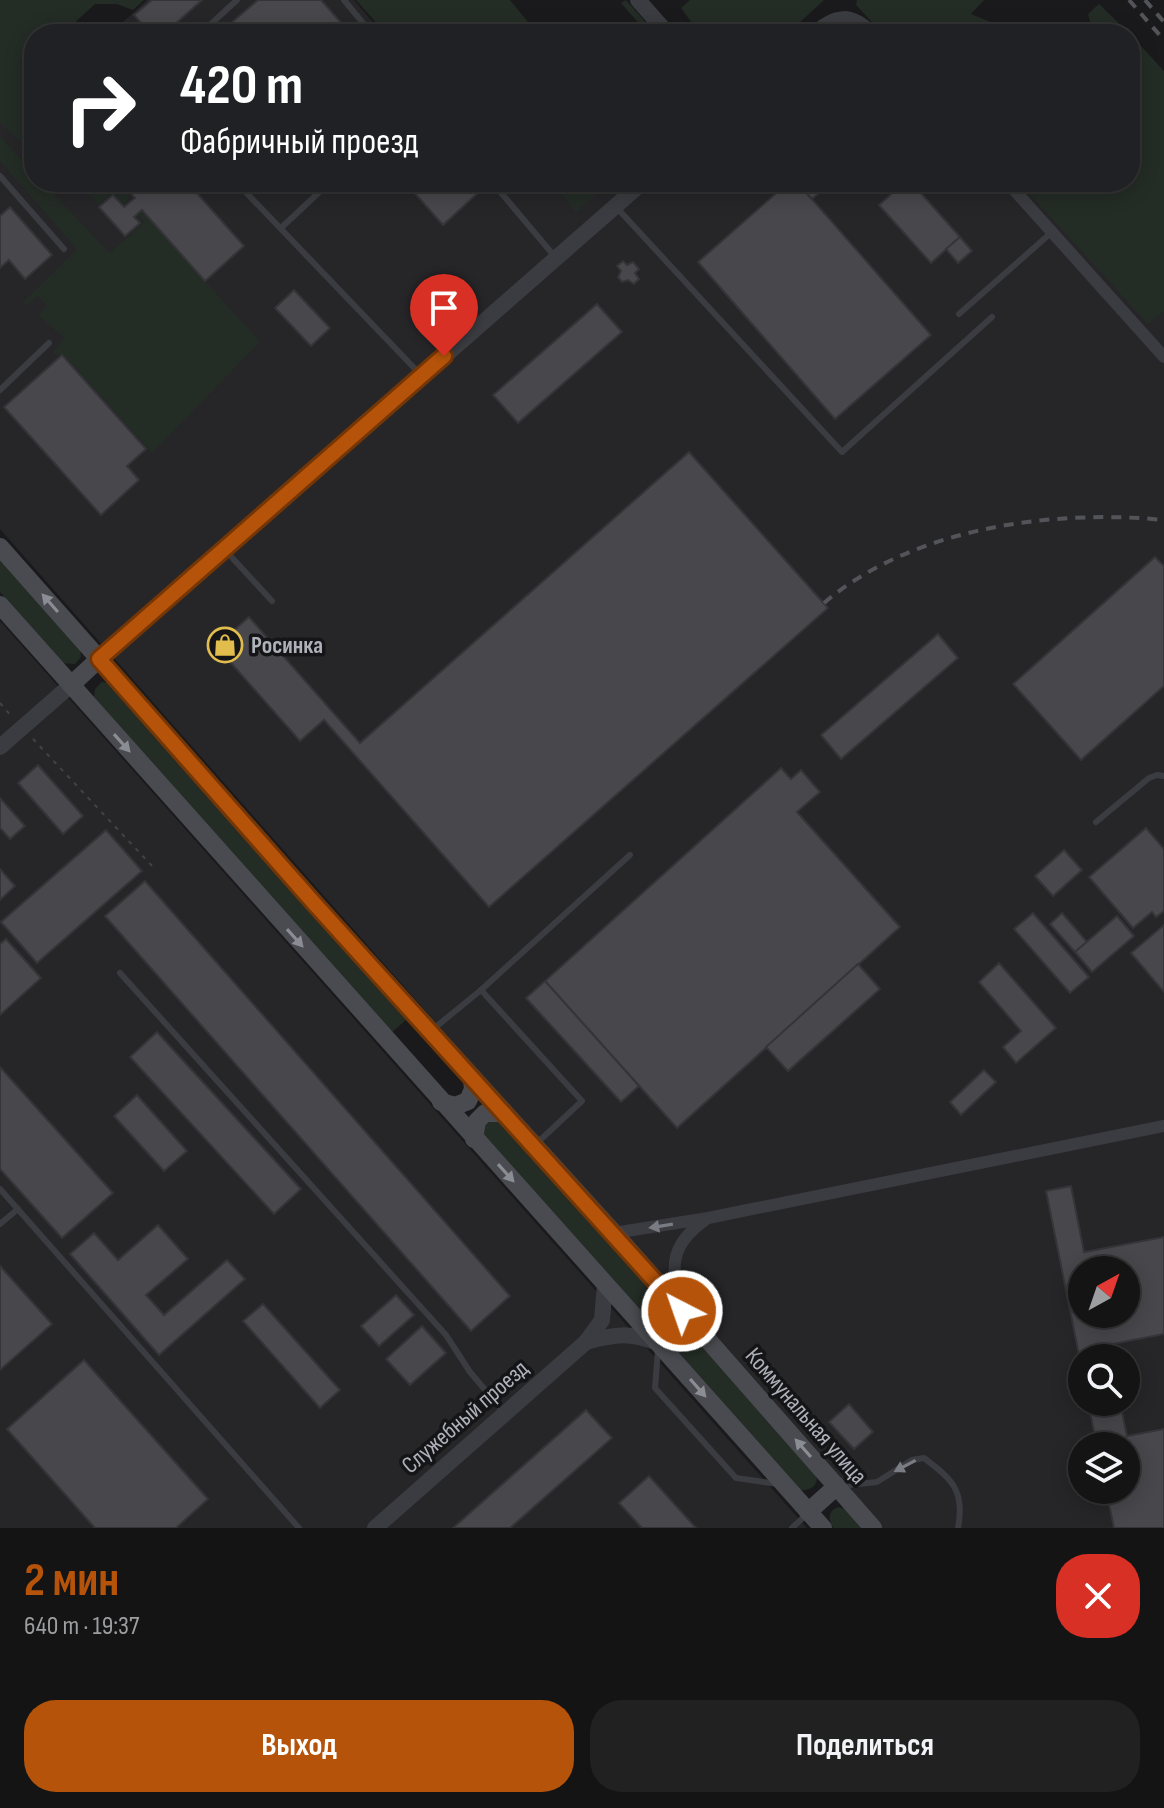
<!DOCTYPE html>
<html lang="ru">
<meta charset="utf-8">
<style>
:root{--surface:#141415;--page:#212122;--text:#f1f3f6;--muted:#9d9ea0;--line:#333334;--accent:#b45309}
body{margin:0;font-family:"Sofia Sans Condensed",sans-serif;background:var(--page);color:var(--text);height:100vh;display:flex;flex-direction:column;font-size:30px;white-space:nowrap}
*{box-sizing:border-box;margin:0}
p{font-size:26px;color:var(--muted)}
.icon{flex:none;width:44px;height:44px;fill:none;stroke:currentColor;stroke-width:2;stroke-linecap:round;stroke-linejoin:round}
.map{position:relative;height:1528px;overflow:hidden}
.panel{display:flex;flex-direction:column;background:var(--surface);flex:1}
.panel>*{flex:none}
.banner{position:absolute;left:24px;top:24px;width:1116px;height:168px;border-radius:32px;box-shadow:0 4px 20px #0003,0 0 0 2px var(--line);background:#202124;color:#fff;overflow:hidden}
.needle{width:52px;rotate:40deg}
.fabs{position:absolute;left:1068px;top:1256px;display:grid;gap:16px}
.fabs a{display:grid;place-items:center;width:72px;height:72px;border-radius:50%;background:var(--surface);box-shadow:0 4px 20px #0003,0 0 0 2px var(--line);font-size:40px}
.pin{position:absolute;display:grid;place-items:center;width:68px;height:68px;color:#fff;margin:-82px -34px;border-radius:50% 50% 50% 0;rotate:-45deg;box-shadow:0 0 8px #0007}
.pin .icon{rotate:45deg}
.me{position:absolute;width:88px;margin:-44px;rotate:319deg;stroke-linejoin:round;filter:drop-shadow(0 0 6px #0008)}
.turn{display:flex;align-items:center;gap:28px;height:168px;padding:0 24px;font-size:36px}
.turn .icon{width:104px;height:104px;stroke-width:2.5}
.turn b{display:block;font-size:56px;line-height:68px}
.round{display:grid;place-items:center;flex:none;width:84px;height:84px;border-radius:32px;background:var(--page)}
.head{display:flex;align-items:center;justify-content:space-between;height:136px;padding:0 24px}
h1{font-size:48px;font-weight:700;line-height:60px;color:var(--accent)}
.cta{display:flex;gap:16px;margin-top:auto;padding:16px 24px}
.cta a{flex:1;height:92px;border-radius:32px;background:var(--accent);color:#fff;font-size:32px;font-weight:700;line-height:92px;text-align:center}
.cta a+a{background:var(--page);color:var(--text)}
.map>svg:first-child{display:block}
</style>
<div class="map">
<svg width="1164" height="1528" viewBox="0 0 1164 1528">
<rect width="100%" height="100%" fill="#1a1a1c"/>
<g fill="#262629" fill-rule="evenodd">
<path d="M0,0H39L67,34H34V182H1130L1164,211V1528H882L0,529ZM1082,1270H1126V1314H1082ZM1082,1358H1126V1402H1082ZM1082,1446H1126V1490H1082Z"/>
<polygon points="147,0 354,0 383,34 110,34"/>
<polygon points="0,621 807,1528 0,1528"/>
</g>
<g fill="#242c26">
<polygon points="0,0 144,0 133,10 117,4 95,4 70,27 51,25 43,34 34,34 34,44 19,61 34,79 34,148 25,145 0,123"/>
<polygon points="356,0 510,0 537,33 470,34 461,25 450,34 386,34"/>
<polygon points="626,0 656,34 648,34 621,3"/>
<polygon points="690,0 824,0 787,34 694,34 698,31 681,8"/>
<polygon points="857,0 984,0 971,14 1020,34 883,34 856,5"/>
<polygon points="1099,4 1130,34 1088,34 1092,30 1088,14"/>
<polygon points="1130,34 1164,71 1164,311 1148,324 1019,182 1130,182"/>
<polygon points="0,136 34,173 34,182 42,182 110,253 144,222 138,214 142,211 260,342 152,453 62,353 57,356 54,351 64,338 38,315 47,306 38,296 27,306 23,302 77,249 0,161"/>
<polygon points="79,182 116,182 130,197 124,204 111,192 99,205"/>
<polygon points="552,182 610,182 576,212"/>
<polygon points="0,557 80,648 81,657 75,664 62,663 0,592"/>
<polygon points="102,682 110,683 408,1018 390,1034 94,697 95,689"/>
<path d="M488,1121L502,1122L815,1473L817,1479C816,1487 808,1491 801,1490L483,1138L481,1129Z"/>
<path d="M838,1507L848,1510L865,1528H833C828,1519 828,1511 838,1507Z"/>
</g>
<g fill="#47474c" stroke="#353438" stroke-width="2" fill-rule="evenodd">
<polygon points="152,0 202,0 164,34 151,34 134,15"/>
<polygon points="258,0 321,0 351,34 218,34"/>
<polygon points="121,182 187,182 244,246 205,281 142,210 134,217 140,223 125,236 99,207 113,195 124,207 135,198"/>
<polygon points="405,182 472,182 480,191 443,225"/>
<polygon points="789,182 797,182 931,335 835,419 698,262"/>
<polygon points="797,182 832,182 812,199"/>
<polygon points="905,182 911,182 960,237 931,263 879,205"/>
<polygon points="10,207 52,255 25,279 9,260 0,268 0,216"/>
<polygon points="960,237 972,251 958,263 946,249"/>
<polygon points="623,261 627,265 633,262 639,269 635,273 639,279 634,284 628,280 622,282 618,277 621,271 617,266"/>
<polygon points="294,290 330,328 311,346 275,308"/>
<polygon points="597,304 622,332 518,423 493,395"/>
<polygon points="62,355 146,449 127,466 139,480 101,515 4,407"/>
<polygon points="689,452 828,608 489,907 324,720 300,741 216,646 249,617 360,743"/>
<polygon points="1155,557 1164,566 1164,686 1081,760 1013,684"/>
<polygon points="938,634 958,658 841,759 821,735"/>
<polygon points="38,765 83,816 63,834 18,783"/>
<polygon points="781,768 791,779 801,770 820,792 797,812 900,927 677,1128 545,981"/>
<polygon points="0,798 25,826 10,839 0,828"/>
<polygon points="1146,828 1164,849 1164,911 1156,917 1152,912 1133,928 1089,877"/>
<polygon points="106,830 142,871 37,963 1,922"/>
<polygon points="1064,850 1082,870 1053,896 1035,876"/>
<polygon points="0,869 15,886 0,900"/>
<polygon points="145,881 510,1296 471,1331 105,916"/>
<polygon points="1033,913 1089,977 1070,993 1014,929"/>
<polygon points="1062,913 1087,942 1075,952 1050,924"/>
<polygon points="1117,916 1134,936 1092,972 1075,952"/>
<polygon points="1164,925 1164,992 1131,953"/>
<polygon points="6,939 41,978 0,1015 0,944"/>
<polygon points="999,963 1056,1028 1016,1063 1003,1047 1021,1031 979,982"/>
<polygon points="858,964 880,989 788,1071 766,1047"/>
<polygon points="545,981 639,1086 621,1102 526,998"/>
<polygon points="157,1032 301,1189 274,1214 130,1057"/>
<polygon points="0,1067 113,1193 62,1238 0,1169"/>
<polygon points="984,1070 996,1082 961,1115 950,1102"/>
<polygon points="137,1095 187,1151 164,1171 114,1116"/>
<path d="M1071,1186L1084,1252L1164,1237V1334L1108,1345L1111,1358H1082V1370L1046,1191ZM1082,1270H1126V1314H1082Z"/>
<polygon points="158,1225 188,1259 146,1295 164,1315 227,1260 245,1279 159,1355 70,1254 94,1233 118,1260"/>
<polygon points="0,1266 52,1324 0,1370"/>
<polygon points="396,1295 414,1315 379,1346 361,1326"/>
<polygon points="263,1304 340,1390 320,1408 243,1321"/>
<polygon points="422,1326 446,1353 410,1385 386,1359"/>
<polygon points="84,1360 208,1499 176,1528 95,1528 7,1429"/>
<polygon points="1088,1402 1120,1402 1127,1436 1164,1429 1164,1528 1114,1528 1106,1490 1126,1490 1126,1446 1097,1446"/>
<polygon points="849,1404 873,1432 854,1449 829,1422"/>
<polygon points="586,1410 612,1438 510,1528 453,1528"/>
<polygon points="649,1476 696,1528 642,1528 619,1503"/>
</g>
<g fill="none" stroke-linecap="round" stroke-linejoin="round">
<g stroke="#424348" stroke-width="2" stroke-dasharray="4 6" stroke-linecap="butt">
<polyline points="0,703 12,717"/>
<polyline points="33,739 153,867"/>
</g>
<g stroke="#3b3c41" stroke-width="6">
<polyline points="344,0 372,34"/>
<polyline points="200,34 237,0"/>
<polyline points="0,176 64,249"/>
<polyline points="236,182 419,373"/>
<polyline points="492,182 556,258"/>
<polyline points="618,209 842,452 992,317"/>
<polyline points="281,228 330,182"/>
<polyline points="959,314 1052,232"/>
<polyline points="0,390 49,343"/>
<polyline points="226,551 272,601"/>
<polyline points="1096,822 1149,778 1157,775 1164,776"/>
<polyline points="120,973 446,1335 470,1372 503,1411"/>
<polyline points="481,990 582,1101 537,1143"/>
<polyline points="432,1030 481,990 630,855"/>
<polyline points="0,1189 299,1528"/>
<polyline points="0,1224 18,1209"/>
<polyline points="658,1350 655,1388 736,1478 778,1484"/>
<path d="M840,1486L877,1482L912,1460L924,1458C953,1480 965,1491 958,1528"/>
<polyline points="792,1528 806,1515"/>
</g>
<g stroke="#3b3c41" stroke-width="12">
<path d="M811,34C835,13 851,10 874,34"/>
<polyline points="1007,182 1164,357"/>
<polyline points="614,1233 708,1218 1164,1126"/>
<path d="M680,1304C670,1266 671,1244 705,1220"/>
</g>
<g stroke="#3b3c41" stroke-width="16">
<polyline points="638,0 668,34"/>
<polyline points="99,659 643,182"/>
<polyline points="0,747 71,685"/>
<path d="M586,1342C616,1334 629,1332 658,1343"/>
<polyline points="375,1528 586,1342 602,1320 605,1284"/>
</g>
<g stroke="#4a4b50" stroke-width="18">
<polyline points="0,547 331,921 614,1233 873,1528"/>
<polyline points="0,605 823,1528"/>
<polyline points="71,685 99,659"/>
<polyline points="441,1102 455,1106 468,1101 473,1089 472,1079"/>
<polyline points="474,1139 477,1121 485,1113 503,1113"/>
<polyline points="808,1512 837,1486"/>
</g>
<g stroke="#535459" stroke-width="4" stroke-dasharray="10 8" stroke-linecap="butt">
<polyline points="1129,0 1164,40"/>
<polyline points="1145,0 1164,22"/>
<path d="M824,603C912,528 1051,509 1164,520"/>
</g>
</g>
<defs><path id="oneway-solid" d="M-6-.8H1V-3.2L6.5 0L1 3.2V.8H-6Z" transform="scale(2)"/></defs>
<g fill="#8b8d95">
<use href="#oneway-solid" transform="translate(50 603) rotate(-131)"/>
<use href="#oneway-solid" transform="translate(122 743) rotate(48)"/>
<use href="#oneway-solid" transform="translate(295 938) rotate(48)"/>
<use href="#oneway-solid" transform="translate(506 1173) rotate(48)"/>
<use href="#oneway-solid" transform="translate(698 1388) rotate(49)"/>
<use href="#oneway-solid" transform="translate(803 1448) rotate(-131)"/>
</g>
<g fill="#7a7c84">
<use href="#oneway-solid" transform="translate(661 1226) rotate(171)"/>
<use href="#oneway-solid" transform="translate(905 1466) rotate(152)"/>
</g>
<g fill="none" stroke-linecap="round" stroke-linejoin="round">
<g stroke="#753606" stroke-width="20">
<polyline id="route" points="444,356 99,659 313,902 682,1311"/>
</g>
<use href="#route" stroke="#b45309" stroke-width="14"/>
</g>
<defs>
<g id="shop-ring" transform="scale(1.8)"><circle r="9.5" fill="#151517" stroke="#e1bd4e" stroke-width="1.5"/><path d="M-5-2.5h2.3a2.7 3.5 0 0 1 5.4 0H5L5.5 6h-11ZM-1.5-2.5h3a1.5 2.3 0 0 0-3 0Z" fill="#e1bd4e"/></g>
</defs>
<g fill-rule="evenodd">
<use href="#shop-ring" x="225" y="645"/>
</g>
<g text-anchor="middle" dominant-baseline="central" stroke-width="7" stroke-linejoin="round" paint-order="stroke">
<g font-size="24" font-weight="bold" fill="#aeb1ba" stroke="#151517" text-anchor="start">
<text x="251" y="645">Росинка</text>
</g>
<g font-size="24" fill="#aeb1ba" stroke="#151517">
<text transform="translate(806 1416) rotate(49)">Коммунальная улица</text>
<text transform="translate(465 1417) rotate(-41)">Служебный проезд</text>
</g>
</g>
</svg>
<div class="fabs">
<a><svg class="needle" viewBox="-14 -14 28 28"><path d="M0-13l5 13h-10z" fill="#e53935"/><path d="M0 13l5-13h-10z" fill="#9d9ea0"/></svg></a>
<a><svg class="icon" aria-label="search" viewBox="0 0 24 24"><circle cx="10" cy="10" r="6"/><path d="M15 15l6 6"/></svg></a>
<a><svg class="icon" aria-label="layers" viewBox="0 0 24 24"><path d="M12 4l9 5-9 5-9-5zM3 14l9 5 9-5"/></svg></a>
</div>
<div class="pin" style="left:444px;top:356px;background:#d93025"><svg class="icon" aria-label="arrive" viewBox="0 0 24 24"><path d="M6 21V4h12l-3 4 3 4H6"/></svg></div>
<svg class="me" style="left:682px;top:1311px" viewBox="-20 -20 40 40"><circle r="17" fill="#b45309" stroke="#fff" stroke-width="3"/><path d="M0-11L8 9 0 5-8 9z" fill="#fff"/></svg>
<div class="banner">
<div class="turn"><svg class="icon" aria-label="right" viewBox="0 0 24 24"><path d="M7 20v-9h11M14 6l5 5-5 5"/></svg><div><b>420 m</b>Фабричный проезд</div></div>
</div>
</div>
<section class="panel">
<div class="head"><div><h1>2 мин</h1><p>640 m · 19:37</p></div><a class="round" style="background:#d93025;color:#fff"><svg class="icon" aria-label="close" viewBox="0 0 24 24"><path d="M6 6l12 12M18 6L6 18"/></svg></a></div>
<div class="cta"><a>Выход</a><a>Поделиться</a></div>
</section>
